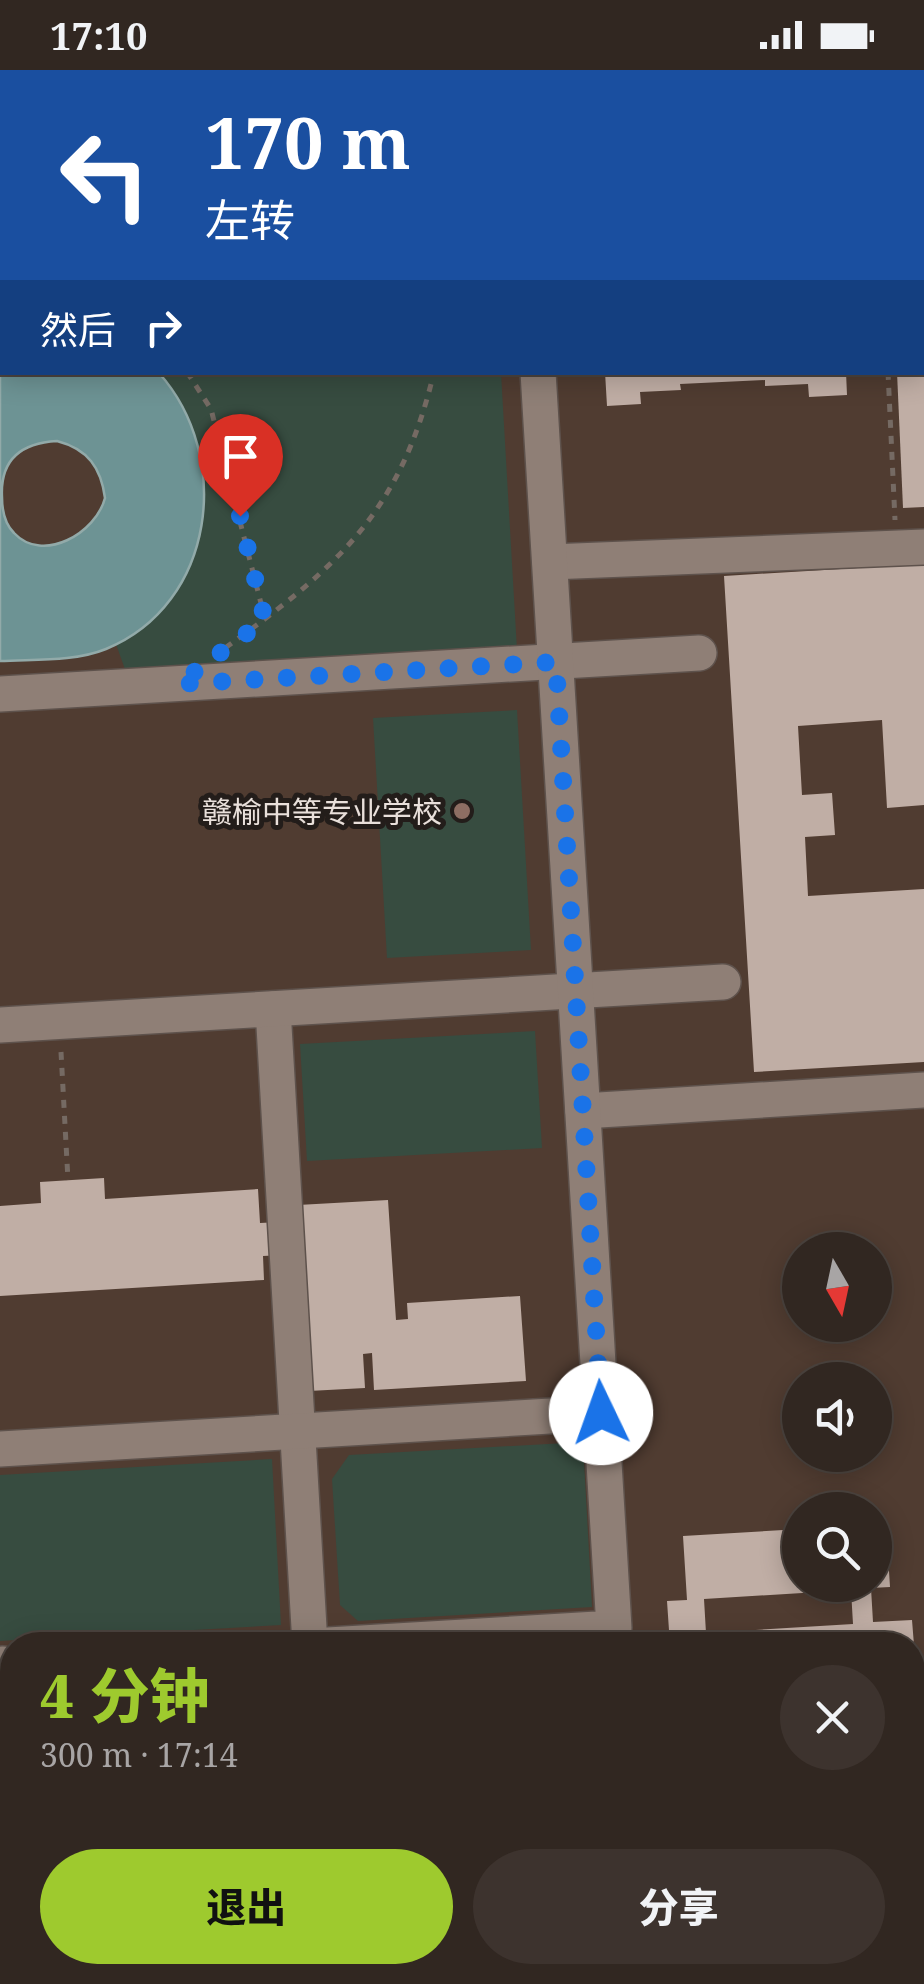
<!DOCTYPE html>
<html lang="zh">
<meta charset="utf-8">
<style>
:root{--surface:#312721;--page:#3d332e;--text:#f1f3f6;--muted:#a8a5a5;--line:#4c443f;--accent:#9eca2e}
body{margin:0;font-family:"Noto Serif","Noto Sans SC",serif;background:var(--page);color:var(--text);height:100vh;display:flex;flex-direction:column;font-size:38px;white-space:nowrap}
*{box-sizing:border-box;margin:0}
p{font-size:32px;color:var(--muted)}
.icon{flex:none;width:55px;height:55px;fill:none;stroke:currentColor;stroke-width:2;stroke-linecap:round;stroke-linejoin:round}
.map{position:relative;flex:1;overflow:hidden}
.sheet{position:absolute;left:0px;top:1562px;width:925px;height:352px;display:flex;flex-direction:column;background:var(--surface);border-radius:40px 40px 0 0;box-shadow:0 5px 25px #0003,0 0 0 2px var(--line)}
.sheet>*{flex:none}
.guide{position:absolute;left:0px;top:0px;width:925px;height:305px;box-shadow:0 5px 25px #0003,0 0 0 2px var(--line);background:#1a4fa0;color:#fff;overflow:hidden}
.needle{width:65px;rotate:171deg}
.buttons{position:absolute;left:782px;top:1162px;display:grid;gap:20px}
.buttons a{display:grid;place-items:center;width:110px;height:110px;border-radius:50%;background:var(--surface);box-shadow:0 5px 25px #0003,0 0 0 2px var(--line);font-size:50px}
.pin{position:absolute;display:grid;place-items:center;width:85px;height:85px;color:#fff;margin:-102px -42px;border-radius:50% 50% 50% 0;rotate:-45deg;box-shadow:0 0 10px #0007}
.pin .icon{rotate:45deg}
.me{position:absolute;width:110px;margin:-55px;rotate:357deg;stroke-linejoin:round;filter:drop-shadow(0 0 8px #0008)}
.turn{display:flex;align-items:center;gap:35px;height:210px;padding:0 40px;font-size:45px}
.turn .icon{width:130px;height:130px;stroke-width:2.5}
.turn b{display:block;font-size:70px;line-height:85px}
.then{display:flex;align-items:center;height:95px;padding:0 40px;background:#0003;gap:20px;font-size:38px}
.round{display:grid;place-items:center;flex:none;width:105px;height:105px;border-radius:52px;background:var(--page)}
.overview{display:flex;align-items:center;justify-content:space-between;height:170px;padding:0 40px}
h1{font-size:60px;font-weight:800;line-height:75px;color:var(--accent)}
.action{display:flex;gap:20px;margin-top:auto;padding:20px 40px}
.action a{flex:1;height:115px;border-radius:60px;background:var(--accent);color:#111;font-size:40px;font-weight:800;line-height:115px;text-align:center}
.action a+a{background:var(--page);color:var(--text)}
.status{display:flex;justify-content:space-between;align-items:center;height:70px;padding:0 50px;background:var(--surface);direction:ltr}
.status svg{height:28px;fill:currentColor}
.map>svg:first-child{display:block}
</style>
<div class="status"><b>17:10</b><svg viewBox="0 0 49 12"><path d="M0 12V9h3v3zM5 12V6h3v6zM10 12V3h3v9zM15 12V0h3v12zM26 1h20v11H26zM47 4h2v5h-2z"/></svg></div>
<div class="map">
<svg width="924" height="1914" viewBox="0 0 924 1914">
<rect width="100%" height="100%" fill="#41342c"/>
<path fill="#503c31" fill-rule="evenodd" d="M0,0H924V1634H913L912,1575H12V1689L0,1690ZM2,2H922V302H2ZM800,1180H875V1255H800ZM800,1310H875V1385H800ZM800,1440H875V1515H800Z"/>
<g fill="#374c40">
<polygon points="0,0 483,0 483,2 2,2 2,254"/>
<path d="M159,303H501L517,580L127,605L116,574C133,562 151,551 164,535C221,469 216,367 159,303Z"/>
<polygon points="517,640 531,880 387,888 373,648"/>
<polygon points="535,961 542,1078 307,1091 300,974"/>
<polygon points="583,1372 592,1537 358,1551 340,1535 332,1409 349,1385"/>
<polygon points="272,1389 281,1555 0,1571 0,1405"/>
</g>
<path fill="#6d9394" stroke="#92aaa9" stroke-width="2.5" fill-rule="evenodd" d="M0,253L2,302L159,303C233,386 216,534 106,579C74,592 34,589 0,591ZM57,371C88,379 101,398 105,428C96,463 43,494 14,463C5,454 2,440 2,427C0,389 21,373 57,371Z"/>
<g fill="#c0aea5" fill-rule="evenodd">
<polygon points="605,302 846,302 847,325 809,327 808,314 765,316 765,310 680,314 681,320 640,322 641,334 607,336"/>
<polygon points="897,302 924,302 924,437 903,438"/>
<polygon points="924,494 924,735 887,738 882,650 798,656 802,725 832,723 835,765 805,767 808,826 924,819 924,992 754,1002 724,506"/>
<polygon points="104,1108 105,1129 258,1119 260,1153 299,1151 298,1135 388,1130 396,1250 408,1249 407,1233 520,1226 526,1311 374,1320 372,1283 363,1284 365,1318 309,1321 301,1184 263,1186 264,1210 0,1226 0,1136 41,1133 40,1112"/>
<path d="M886,1453L890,1517L871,1518L873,1552L912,1550L914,1575H670L667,1531L687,1530L683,1466L800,1459V1515H875V1454ZM851,1520L853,1554L706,1563L704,1529Z"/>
</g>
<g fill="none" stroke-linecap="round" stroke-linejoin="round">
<g stroke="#5e524c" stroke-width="38">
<g id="minor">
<polyline points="520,0 520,2"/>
<polyline points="550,492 924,477"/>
<polyline points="0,624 699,583"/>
<polyline points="273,939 310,1575"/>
<polyline points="0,955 723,912"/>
<polyline points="583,1041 924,1020"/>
<polyline points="0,1379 601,1343"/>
<polyline points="328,1575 614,1558 538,302"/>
<polyline points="3,1594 12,1758"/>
<polyline points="29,1914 29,1902"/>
</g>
</g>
<g stroke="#5e524c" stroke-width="48">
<g id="major">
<polyline points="912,1761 924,1761"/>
<polyline points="0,1787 12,1786"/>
</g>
</g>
<g stroke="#756a63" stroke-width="5" stroke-dasharray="8 8" stroke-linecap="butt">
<polyline points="358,0 360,2"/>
<polyline points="852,0 852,2"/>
<polyline points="0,224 2,224"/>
<polyline points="187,302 211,339 265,549"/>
<polyline points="888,302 895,450"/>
<path d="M225,578C337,498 401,442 434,302"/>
<polyline points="61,982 68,1110"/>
</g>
<use href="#minor" stroke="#8f7f76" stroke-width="35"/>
<use href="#major" stroke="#9b8653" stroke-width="45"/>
</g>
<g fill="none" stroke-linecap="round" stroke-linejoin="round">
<polyline stroke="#1a73e8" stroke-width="18" stroke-dasharray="0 32.4" points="240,446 265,550 178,614 556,592 601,1343"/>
</g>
<circle fill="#8d6e63" stroke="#231d1a" stroke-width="4" cx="462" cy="741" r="10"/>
<g text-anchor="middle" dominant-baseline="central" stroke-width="10" stroke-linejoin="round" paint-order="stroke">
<g font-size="30" fill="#e9e0db" stroke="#231d1a" text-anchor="end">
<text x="442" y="741">赣榆中等专业学校</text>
</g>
</g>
</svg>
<div class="buttons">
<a><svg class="needle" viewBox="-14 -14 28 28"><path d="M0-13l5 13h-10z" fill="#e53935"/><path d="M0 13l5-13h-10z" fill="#a8a5a5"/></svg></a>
<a><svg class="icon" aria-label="sound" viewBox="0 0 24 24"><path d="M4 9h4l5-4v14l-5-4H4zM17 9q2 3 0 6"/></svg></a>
<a><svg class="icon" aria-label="search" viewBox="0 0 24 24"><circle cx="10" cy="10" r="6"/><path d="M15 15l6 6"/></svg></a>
</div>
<div class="pin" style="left:240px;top:446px;background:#d93025"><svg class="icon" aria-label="arrive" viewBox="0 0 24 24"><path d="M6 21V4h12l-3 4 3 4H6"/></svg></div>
<svg class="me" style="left:601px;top:1343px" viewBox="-20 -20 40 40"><circle r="19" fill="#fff"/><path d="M0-13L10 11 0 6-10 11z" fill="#1a73e8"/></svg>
<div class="guide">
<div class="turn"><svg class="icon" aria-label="left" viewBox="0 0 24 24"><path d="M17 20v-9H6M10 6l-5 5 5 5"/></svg><div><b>170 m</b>左转</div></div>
<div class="then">然后<svg class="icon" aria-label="right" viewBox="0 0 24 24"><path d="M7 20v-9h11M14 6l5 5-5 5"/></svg></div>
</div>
<section class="sheet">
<div class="overview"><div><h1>4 分钟</h1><p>300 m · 17:14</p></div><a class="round"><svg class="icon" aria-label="close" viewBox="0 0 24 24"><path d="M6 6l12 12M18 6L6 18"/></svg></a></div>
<div class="action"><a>退出</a><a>分享</a></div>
</section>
</div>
